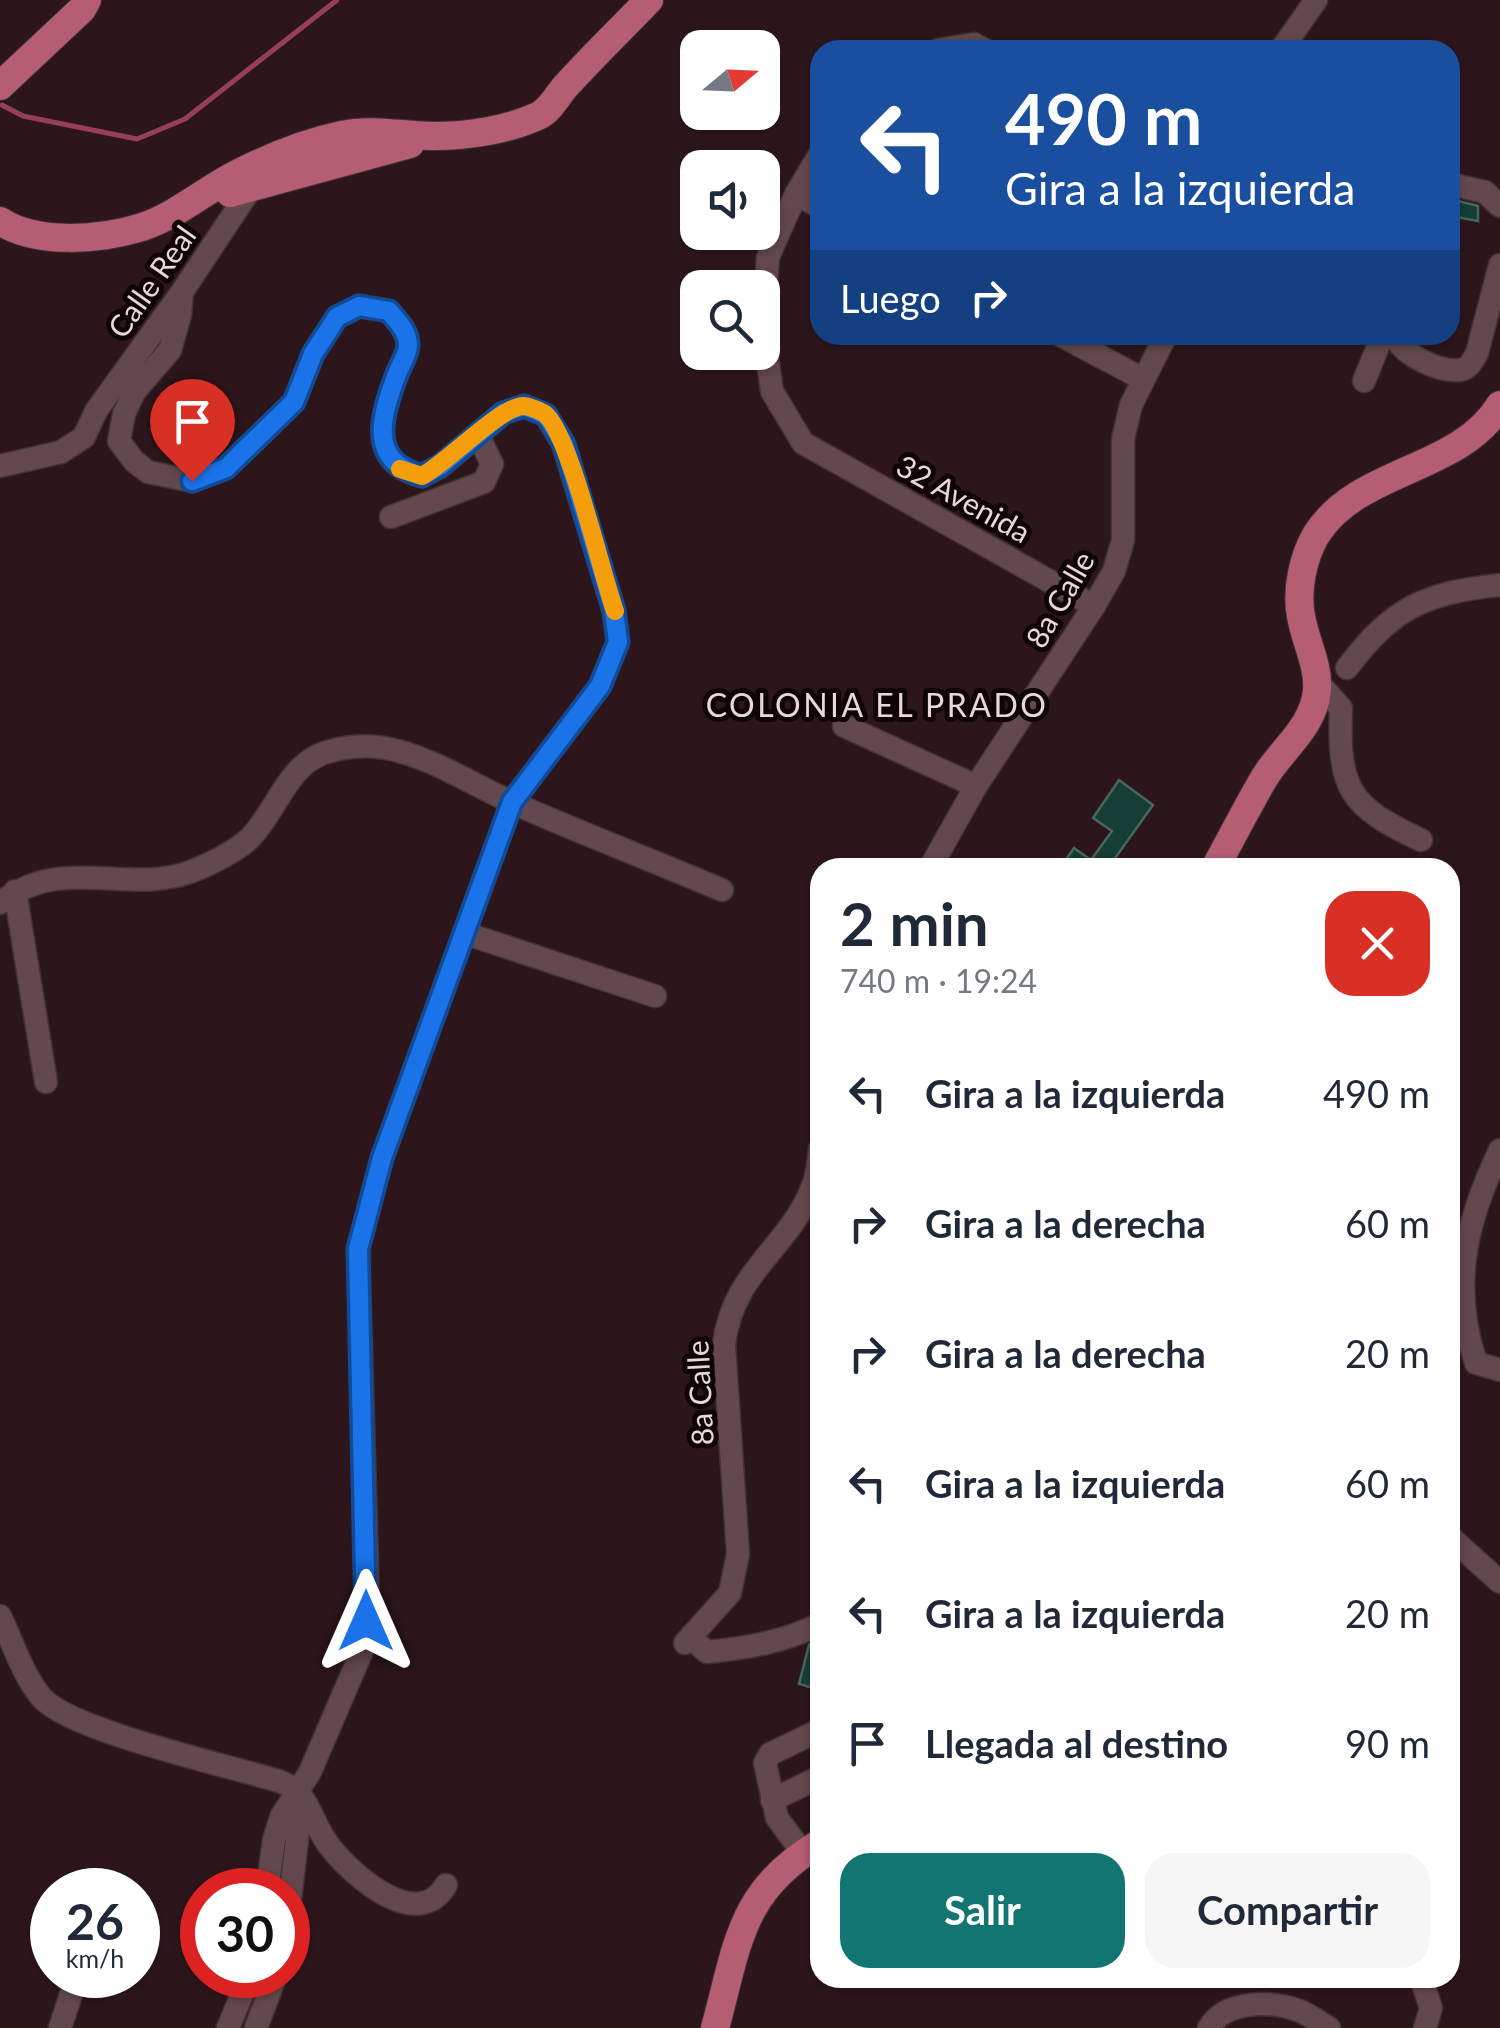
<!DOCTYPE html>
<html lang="es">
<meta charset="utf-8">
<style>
:root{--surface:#fff;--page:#f6f6f7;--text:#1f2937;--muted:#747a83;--accent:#117671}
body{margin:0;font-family:Lato,sans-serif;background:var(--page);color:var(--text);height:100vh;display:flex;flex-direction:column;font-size:38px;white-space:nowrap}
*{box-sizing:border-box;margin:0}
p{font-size:32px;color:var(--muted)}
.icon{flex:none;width:55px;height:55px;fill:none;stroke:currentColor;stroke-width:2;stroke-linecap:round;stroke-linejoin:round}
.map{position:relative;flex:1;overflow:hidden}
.sheet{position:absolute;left:810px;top:858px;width:650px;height:1130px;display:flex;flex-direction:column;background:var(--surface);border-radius:30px;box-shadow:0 2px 8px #0004}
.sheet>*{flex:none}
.guide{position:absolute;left:810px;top:40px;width:650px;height:305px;border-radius:30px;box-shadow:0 2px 8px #0004;background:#1a4fa0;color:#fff;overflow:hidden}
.needle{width:65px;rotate:71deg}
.tools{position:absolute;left:680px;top:30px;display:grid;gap:20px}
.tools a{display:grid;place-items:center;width:100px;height:100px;border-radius:20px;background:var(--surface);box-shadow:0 2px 8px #0004;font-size:50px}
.speed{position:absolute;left:30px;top:1868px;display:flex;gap:20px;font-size:50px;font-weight:700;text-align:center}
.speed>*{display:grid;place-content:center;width:130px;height:130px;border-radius:50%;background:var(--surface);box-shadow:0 2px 8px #0004;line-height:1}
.speed small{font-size:25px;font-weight:400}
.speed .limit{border:15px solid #d22;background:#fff;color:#111}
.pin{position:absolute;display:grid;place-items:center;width:85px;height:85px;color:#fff;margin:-102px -42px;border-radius:50% 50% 50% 0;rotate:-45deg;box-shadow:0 0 10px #0007}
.pin .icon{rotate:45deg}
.me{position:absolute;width:110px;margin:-55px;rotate:0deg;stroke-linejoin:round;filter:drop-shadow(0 0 8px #0008)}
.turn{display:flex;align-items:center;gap:35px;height:210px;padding:0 30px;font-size:45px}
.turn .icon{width:130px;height:130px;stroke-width:2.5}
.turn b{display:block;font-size:70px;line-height:85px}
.then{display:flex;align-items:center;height:95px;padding:0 30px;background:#0003;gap:20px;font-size:38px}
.round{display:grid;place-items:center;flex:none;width:105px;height:105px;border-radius:30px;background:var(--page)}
.summary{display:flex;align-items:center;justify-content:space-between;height:170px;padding:0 30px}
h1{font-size:60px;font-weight:700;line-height:75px}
.primary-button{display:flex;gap:20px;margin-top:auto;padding:20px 30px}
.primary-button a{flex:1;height:115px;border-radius:30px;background:var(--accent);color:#fff;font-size:40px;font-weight:700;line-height:115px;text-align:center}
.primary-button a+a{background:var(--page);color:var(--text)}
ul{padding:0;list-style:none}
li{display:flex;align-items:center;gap:30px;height:130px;padding:0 30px}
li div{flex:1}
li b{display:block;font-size:38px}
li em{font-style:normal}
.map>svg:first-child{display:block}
</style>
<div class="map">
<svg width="1500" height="2028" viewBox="0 0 1500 2028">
<rect width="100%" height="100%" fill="#2d161b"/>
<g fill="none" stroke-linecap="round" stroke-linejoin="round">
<polyline stroke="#963f56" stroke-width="5" points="2,105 23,116 137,139 185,119 337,0"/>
</g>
<g fill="#163e36" stroke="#47665e" stroke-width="2.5">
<polygon points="1450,199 1478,206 1478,221 1450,216"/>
<polygon points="1119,780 1153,805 1108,868 1060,868 1074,848 1091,860 1112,831 1093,818"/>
<polygon points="820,1640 820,1690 799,1684 809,1645"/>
</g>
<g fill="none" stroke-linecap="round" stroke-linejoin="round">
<g stroke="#433235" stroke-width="25">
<g id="minor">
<polyline points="938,50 974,44 985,50"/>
<polyline points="1281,50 1316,0"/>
<polyline points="820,154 796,194 768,257 763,329 772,391 803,443 1094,606"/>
<polyline points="1450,184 1485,192 1500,206"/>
<polyline points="796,194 820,207"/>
<path d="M182,292L180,315L170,350L134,392L124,414L119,441L134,461L148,472L192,481L226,468L294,402L313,354L337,317L359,306L389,311C397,321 408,331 408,345C408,354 400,366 397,374C381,416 367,462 421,476L441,466L503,413L524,406L546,415L563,444L614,611L618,642L600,686L512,802L382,1158L358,1249L368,1599L365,1644L310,1772L281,1817L274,1840L267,1890"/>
<polyline points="1060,335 1143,379"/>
<path d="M1395,338C1406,356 1438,372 1460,370C1469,369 1473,360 1477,353L1500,265"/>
<polyline points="1364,381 1379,344"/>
<polyline points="0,466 61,452 84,437 96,411 182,292 253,185"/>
<polyline points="391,517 484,482 492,464 478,435"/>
<path d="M1347,668C1393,607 1425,593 1500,585"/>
<path d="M1316,680L1341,708C1338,790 1349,806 1421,840"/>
<polyline points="844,726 976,786"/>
<polyline points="930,868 976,786 1094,606 1114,571 1123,540 1123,439 1131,405 1166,335"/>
<polyline points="15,891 46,1082"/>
<path d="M0,903C61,854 125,895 190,872C210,864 235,852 250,838C276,812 287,766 324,753C342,747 366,744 385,748C429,756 470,783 511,802C580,833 652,860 722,890"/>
<polyline points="464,933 655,996"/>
<path d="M1500,1150C1466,1221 1450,1285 1476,1363L1500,1370"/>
<polyline points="1450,1537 1500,1582"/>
<path d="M0,1616C13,1643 23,1676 42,1698C72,1731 229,1766 279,1781C286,1784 294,1788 299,1793C312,1809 317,1832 331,1848C354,1877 418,1933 446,1885"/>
<path d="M691,1638L707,1652C747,1648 784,1642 820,1624"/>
<path d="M685,1643L730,1593L738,1554L724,1345C732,1272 788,1249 812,1188C818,1175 818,1163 820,1149"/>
<polyline points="772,1800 820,1777"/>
<polyline points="803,1853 777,1818 765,1763 770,1754 820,1730"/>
<polyline points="288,1918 299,1822 298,1794"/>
<polyline points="1421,1978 1431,2008 1425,2028"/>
<polyline points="60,2028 76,1979"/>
<polyline points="228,2028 250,1975"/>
<polyline points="256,2028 276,1975"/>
<path d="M1209,2028C1225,2000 1271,2000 1300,2011C1310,2015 1320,2023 1329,2028"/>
</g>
</g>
<g stroke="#433235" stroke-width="30">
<g id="major">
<polyline points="0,86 82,9 87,0"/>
<polyline points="230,193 410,144"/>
<path d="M0,221C37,245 101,240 142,227C176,216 204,191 235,175C270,157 304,143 342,135C373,128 403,136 434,136C468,136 507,130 538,116C549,111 556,98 564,88C591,58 621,29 649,0"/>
<path d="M1215,868C1231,839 1246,809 1263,780C1280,750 1314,728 1317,690C1319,665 1305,641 1301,616C1296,591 1303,557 1316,535C1358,468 1459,472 1500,405"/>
<path d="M715,2028C738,1945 739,1891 820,1843"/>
</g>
</g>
<use href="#minor" stroke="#63484d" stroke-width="22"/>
<use href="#major" stroke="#b55d73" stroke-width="28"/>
</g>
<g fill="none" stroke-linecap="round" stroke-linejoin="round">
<g stroke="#114b97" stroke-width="25">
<path id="route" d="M192,481L226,468L294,402L313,354L337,317L359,306L389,311C397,321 408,331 408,345C408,354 400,366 397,374C381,416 367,461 422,476L440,466L503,413L524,406L546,415L564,444L614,611L618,642L600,686L512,802L382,1158L358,1249L366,1621"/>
</g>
<use href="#route" stroke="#1a73e8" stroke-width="18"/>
<path stroke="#f59e0b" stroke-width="18" d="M400,469L422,476C448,462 500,407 523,406C528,406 541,411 545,414C569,432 602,575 615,611"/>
</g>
<g text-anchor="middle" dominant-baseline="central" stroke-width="10" stroke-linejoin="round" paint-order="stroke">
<g font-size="30" fill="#e9d8db" stroke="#0f0507">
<text transform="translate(151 281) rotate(-55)">Calle Real</text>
<text transform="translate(964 498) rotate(29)">32 Avenida</text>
<text transform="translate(1059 599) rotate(-60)">8a Calle</text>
<text transform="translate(699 1393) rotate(-93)">8a Calle</text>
</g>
<g font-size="32" letter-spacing="2.5" fill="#e9d8db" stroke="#0f0507">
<text x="877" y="704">COLONIA EL PRADO</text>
</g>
</g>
</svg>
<div class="tools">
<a><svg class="needle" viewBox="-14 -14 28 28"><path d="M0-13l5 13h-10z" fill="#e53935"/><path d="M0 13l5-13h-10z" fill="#747a83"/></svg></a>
<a><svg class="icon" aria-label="sound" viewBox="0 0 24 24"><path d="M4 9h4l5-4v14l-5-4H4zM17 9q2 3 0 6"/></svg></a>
<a><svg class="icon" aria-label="search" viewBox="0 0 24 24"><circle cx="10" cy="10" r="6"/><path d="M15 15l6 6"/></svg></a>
</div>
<div class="speed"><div>26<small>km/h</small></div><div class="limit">30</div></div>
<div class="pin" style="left:192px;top:481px;background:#d93025"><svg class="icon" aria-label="arrive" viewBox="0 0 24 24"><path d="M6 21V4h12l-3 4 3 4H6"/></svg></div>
<svg class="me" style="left:366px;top:1621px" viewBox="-20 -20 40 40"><path d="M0-17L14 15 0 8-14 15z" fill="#1a73e8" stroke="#fff" stroke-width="4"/></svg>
<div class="guide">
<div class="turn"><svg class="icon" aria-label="left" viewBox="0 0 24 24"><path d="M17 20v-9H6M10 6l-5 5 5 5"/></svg><div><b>490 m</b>Gira a la izquierda</div></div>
<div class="then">Luego<svg class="icon" aria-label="right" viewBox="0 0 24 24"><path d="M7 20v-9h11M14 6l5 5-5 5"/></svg></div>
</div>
<section class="sheet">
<div class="summary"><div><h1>2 min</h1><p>740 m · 19:24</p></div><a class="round" style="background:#d93025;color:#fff"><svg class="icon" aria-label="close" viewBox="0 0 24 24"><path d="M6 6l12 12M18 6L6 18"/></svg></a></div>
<ul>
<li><svg class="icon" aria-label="left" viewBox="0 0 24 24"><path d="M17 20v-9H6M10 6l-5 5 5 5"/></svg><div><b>Gira a la izquierda</b></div><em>490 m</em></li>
<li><svg class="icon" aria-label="right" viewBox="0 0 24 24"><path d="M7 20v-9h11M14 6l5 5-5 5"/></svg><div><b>Gira a la derecha</b></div><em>60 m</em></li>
<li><svg class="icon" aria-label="right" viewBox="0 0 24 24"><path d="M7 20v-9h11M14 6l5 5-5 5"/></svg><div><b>Gira a la derecha</b></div><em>20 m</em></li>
<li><svg class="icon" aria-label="left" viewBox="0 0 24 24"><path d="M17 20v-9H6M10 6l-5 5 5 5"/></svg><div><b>Gira a la izquierda</b></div><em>60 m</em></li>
<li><svg class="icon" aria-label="left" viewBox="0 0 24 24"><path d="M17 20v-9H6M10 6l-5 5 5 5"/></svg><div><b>Gira a la izquierda</b></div><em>20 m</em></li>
<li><svg class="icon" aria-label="arrive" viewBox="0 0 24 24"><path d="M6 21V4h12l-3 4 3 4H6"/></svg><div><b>Llegada al destino</b></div><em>90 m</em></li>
</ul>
<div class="primary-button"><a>Salir</a><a>Compartir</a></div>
</section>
</div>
